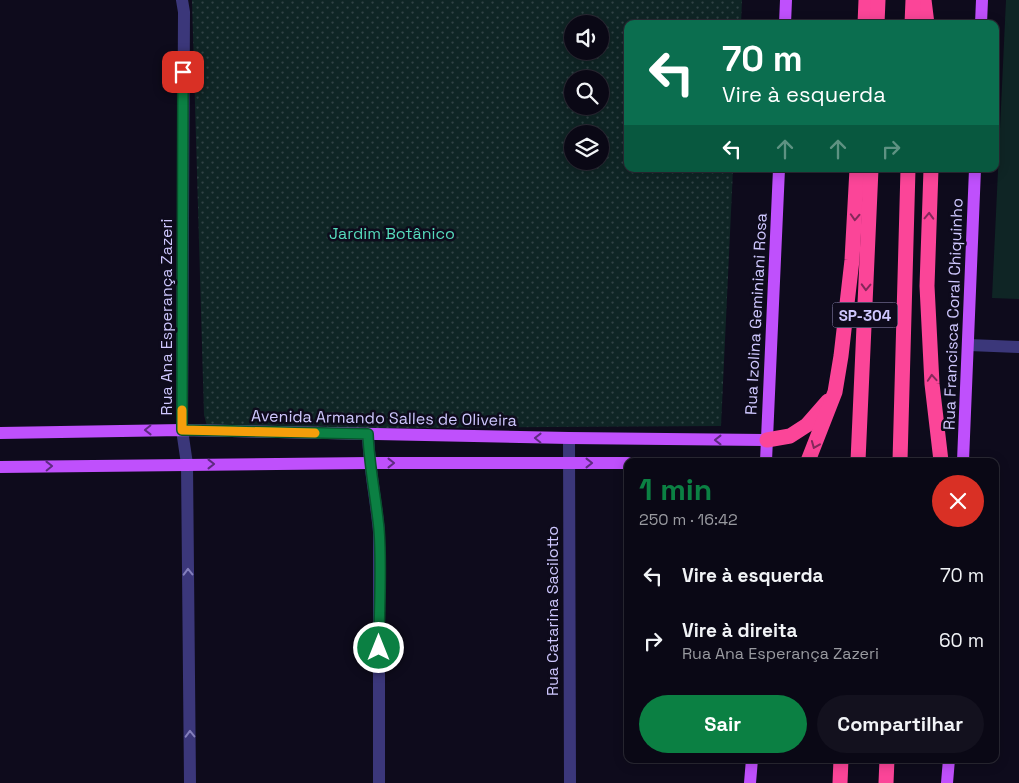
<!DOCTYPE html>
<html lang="pt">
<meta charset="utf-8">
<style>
:root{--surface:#0a0815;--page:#13111e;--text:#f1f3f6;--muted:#999aa0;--line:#2a2934;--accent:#0b8043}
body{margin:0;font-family:"Space Grotesk",sans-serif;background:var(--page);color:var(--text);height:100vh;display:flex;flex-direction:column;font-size:19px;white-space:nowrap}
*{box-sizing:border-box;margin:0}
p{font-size:16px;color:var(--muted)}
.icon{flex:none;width:28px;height:28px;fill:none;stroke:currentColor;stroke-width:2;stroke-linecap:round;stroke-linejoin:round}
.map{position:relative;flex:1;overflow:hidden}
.details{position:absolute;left:624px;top:458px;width:375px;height:305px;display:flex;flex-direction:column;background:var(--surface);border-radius:10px;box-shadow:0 2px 12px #0003,0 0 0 1px var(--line)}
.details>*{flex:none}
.guide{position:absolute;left:624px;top:20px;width:375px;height:152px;border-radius:10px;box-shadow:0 2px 12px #0003,0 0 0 1px var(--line);background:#0b6e4f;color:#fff;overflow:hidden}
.tools{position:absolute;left:564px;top:15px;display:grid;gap:10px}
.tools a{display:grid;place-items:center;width:45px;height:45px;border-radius:50%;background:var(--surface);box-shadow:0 2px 12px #0003,0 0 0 1px var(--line);font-size:25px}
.pin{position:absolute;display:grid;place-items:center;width:42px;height:42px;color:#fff;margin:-21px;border-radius:10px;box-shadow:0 2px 8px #0006}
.me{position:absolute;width:55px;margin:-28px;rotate:0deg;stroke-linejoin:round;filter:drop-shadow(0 0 4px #0008)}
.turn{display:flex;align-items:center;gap:18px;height:105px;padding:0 15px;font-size:22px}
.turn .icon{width:65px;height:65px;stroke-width:2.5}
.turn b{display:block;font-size:35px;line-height:42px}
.lanes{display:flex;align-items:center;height:48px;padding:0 15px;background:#0003;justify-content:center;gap:25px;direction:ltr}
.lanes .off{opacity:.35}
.round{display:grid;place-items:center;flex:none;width:52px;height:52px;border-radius:26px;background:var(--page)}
.head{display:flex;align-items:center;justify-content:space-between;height:85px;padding:0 15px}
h1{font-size:30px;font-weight:700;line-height:38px;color:var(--accent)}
.primary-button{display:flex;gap:10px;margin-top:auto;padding:10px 15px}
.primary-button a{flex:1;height:58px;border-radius:30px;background:var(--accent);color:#fff;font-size:20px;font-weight:700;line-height:58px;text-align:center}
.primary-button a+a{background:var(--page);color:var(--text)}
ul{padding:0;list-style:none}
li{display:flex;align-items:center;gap:15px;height:65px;padding:0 15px}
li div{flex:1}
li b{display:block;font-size:19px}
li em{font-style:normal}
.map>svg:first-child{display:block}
</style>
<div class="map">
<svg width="1019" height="783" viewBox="0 0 1019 783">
<defs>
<pattern id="garden-dots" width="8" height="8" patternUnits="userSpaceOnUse" patternTransform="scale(1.25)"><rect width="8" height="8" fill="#0f2525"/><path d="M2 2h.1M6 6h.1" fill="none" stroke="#314346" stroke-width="1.8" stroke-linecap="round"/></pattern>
</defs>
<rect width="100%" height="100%" fill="#0e0b1c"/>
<polygon fill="#0f2525" points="1006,0 1019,0 1019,299 992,298"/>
<path fill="url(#garden-dots)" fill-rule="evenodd" d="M192,0H742L741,24H628V169H733L721,426L213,429L207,426L204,415ZM572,24H600V51H572ZM572,79H600V106H572ZM572,134H600V161H572Z"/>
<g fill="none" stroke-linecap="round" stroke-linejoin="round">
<g stroke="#3b377a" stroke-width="12">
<polyline points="182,0 184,12 182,430 187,464 190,783"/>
<polyline points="969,345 1019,347"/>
<path d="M368,435C369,467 376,499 379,532V783"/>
<polyline points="569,438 570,783"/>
</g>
<g stroke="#bf50fc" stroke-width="12">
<polyline points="785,24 786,0"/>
<polyline points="981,24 982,0"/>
<polyline points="0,433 182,430 569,438 767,440"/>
<polyline points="766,461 779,169"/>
<polyline points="963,461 975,169"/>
<polyline points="0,467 369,463 628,463"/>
<polyline points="750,783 752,759"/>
<polyline points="947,783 949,759"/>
</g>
<g stroke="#fb4598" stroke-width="15">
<polyline points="924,0 927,24"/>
<polyline points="865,24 866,0"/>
<polyline points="877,24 878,0"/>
<polyline points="912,24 913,0"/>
<polyline points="931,169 927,286 932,384 941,461"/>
<polyline points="767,440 790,436 807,425 828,401"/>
<polyline points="808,461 835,392 841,356 852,260 857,169"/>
<polyline points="858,461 871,169"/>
<polyline points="900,461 908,169"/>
<polyline points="840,783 841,759"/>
<polyline points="886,783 887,759"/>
</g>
</g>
<defs><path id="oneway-chevron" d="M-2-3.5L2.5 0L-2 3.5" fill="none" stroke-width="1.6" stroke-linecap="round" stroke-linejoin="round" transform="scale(1.25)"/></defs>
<g stroke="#84285a">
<use href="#oneway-chevron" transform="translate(929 216) rotate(-88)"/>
<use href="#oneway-chevron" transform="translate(855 217) rotate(93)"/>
<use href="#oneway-chevron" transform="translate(866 287) rotate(92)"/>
<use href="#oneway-chevron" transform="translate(932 378) rotate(-94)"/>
<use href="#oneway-chevron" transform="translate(815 445) rotate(112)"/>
</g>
<g stroke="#5e2a81">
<use href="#oneway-chevron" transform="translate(148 430) rotate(179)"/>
<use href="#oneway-chevron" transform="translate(538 438) rotate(-179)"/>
<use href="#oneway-chevron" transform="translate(718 440) rotate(-180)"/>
<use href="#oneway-chevron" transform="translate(391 463)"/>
<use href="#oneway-chevron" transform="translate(589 463)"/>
<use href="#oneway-chevron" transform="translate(211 464)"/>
<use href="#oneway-chevron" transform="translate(49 466) rotate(-1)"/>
</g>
<g stroke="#847fbc">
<use href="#oneway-chevron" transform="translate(188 572) rotate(-91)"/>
<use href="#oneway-chevron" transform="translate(190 734) rotate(-91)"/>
</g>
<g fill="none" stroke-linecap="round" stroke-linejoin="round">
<g stroke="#07532c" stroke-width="12">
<path id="route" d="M183,72L182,430L368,434C369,466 376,497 379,529C382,568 379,609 379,648"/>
</g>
<use href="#route" stroke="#0b8043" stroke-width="9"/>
<polyline stroke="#f59e0b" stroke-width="9" points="182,410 182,430 315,433"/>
</g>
<g text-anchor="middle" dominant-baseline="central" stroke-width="5" stroke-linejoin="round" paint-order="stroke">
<rect fill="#0e0b1c" stroke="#948fba" stroke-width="1" x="832.5" y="302.5" width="65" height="25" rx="4"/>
<g font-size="15" font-weight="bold" fill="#cec7fe">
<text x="865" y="315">SP-304</text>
</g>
<g font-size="16" fill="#56dbbc" stroke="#0e0b1c">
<text x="392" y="233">Jardim Botânico</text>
</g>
<g font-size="16" fill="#cec7fe" stroke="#0e0b1c">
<text transform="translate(756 314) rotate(-87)">Rua Izolina Geminiani Rosa</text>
<text transform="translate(953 314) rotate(-88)">Rua Francisca Coral Chiquinho</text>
<text transform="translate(166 317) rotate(-90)">Rua Ana Esperança Zazeri</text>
<text transform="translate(384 418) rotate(1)">Avenida Armando Salles de Oliveira</text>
<text transform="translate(552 611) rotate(-90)">Rua Catarina Sacilotto</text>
</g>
</g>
</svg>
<div class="tools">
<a><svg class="icon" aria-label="sound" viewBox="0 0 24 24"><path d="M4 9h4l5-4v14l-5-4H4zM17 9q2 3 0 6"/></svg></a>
<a><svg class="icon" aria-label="search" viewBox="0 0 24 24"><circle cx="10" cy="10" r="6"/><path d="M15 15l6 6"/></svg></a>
<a><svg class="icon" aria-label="layers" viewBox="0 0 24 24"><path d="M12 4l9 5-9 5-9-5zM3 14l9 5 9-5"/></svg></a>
</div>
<div class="pin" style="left:183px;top:72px;background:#d93025"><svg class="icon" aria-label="arrive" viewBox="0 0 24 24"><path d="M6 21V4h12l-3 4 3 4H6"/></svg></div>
<svg class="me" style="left:379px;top:648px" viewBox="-20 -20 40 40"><circle r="17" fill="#0b8043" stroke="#fff" stroke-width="3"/><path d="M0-11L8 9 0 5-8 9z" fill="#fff"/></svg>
<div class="guide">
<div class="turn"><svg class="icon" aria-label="left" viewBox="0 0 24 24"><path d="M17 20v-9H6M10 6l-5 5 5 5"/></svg><div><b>70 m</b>Vire à esquerda</div></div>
<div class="lanes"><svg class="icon" aria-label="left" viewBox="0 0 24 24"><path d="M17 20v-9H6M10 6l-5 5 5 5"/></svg><svg class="icon off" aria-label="ahead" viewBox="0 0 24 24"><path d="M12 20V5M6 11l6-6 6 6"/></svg><svg class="icon off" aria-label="ahead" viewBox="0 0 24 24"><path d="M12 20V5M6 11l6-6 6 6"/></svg><svg class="icon off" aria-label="right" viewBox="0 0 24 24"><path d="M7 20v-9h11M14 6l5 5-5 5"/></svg></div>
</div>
<section class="details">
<div class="head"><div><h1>1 min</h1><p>250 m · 16:42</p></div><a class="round" style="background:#d93025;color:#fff"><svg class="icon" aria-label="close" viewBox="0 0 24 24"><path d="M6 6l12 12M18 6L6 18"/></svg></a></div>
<ul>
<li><svg class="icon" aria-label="left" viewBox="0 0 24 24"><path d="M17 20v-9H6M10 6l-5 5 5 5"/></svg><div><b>Vire à esquerda</b></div><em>70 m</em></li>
<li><svg class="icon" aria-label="right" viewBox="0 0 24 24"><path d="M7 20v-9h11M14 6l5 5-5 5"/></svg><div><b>Vire à direita</b><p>Rua Ana Esperança Zazeri</p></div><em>60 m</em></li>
</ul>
<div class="primary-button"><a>Sair</a><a>Compartilhar</a></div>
</section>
</div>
